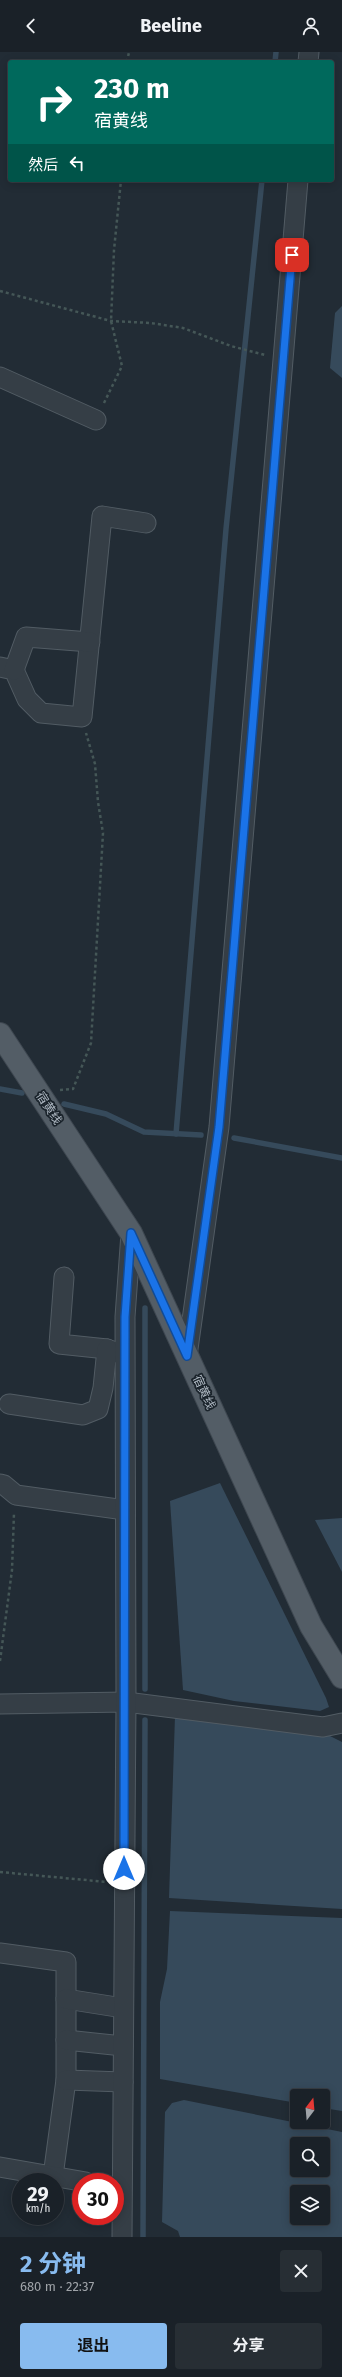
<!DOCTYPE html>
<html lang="zh">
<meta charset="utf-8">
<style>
:root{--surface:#1a2128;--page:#272e34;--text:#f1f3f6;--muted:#9fa3a8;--line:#383e45;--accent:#88bbef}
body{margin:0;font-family:"Fira Sans","Noto Sans SC",sans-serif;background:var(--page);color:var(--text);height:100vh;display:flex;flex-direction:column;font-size:15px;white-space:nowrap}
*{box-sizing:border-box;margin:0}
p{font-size:13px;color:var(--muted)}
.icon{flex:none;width:22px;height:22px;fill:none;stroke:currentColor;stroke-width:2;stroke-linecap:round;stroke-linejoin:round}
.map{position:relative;height:2185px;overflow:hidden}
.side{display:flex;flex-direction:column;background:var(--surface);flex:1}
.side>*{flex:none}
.top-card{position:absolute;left:8px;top:8px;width:326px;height:122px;border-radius:4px;box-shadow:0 2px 10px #0003,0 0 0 1px var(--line);background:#00695c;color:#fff;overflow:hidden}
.needle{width:26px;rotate:16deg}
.fabs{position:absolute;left:290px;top:2037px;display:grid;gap:8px}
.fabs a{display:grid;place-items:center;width:40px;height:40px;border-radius:4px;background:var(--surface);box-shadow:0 2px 10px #0003,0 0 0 1px var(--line);font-size:20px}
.speed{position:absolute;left:12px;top:2121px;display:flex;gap:8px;font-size:20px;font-weight:700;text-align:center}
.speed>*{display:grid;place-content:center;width:52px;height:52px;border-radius:50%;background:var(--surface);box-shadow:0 2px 10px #0003,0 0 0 1px var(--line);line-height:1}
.speed small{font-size:10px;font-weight:400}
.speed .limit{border:6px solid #d22;background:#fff;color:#111}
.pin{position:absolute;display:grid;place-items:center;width:34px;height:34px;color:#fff;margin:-17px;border-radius:8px;box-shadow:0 2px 6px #0006}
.me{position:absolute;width:44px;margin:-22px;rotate:0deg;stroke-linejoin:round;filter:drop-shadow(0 0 3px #0008)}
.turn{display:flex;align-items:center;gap:14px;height:84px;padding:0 20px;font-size:18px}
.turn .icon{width:52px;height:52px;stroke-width:2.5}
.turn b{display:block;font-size:28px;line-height:34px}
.then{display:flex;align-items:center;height:38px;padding:0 20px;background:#0003;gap:8px;font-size:15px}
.round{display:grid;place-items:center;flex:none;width:42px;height:42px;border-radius:4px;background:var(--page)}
.summary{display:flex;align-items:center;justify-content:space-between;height:68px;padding:0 20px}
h1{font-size:24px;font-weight:700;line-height:30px;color:var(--accent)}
.primary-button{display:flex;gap:8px;margin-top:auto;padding:8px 20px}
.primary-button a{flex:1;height:46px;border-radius:4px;background:var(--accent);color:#111;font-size:16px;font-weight:700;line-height:46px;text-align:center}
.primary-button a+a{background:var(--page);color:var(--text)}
header{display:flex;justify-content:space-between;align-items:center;height:52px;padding:0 20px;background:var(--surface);font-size:18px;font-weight:700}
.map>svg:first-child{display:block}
</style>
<header><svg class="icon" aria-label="back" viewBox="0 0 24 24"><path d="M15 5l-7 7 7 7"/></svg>Beeline<svg class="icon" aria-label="person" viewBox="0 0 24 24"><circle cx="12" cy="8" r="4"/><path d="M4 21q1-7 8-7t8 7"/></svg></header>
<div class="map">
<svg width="342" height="2185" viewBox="0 0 342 2185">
<rect width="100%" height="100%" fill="#222c35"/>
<g fill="#364a5b" fill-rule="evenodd">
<polygon points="342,254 342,326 330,316 335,261"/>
<polygon points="220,1431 326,1646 329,1655 320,1659 234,1649 183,1638 170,1449"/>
<polygon points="342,1466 342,1520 315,1468"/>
<polygon points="183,1663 330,1684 342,1690 342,1857 169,1846 175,1664"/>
<polygon points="170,1859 342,1866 342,2059 323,2056 323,2044 297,2044 297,2051 160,2027 160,1950 167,1917"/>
<path d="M184,2048L342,2080V2185H180L178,2179L162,2170L165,2060L172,2051ZM297,2092H323V2118H297ZM297,2140H323V2166H297Z"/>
</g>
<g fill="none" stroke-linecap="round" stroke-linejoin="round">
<g stroke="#364a5b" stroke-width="5.5">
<polyline points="275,10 276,0"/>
<polyline points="0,1037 22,1041"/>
<polyline points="64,1052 106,1062 144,1080 201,1083"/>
<polyline points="176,1082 226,477 262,128"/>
<polyline points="234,1086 342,1106"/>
<polyline points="145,1637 145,1256"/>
<polyline points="143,2185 145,1668"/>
</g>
<g stroke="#525c64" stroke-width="21">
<g id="minor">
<polyline points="308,10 309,0"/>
<polyline points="0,325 96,368"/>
<polyline points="0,615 14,618 27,647 41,661 82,665 102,464 146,471"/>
<polyline points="14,618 26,585 90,590"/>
<polyline points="64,1225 59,1292 107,1297 118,1301"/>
<polyline points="187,1304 219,1075 298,128"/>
<polyline points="9,1352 83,1363 98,1357 103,1336 107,1297"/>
<polyline points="0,1432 4,1433 16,1443 125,1458"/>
<polyline points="0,1652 126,1650 323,1675 342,1671"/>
<polyline points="0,1901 66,1910 66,2028 53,2124"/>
<polyline points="66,1947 123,1956"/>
<polyline points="66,1988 123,1994"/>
<polyline points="66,2028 123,2030"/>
<polyline points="0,2115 86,2130"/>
<polyline points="122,2185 126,1650 125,1265 131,1181"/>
</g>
</g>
<g stroke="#3e4750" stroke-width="24">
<polyline id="major" points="0,982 131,1181 311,1574 342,1625"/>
</g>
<g stroke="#455757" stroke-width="2.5" stroke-dasharray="3 3" stroke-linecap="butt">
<polyline points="127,10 129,0"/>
<polyline points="0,239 111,269 151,271 183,276 231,294 265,303"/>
<polyline points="104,351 122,314 111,269 114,198 121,128"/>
<polyline points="60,1038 73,1037 91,991 103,781 98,750 95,712 86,681"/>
<polyline points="0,1609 12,1518 14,1461"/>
<polyline points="0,1820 107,1830"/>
</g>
<use href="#minor" stroke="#353e46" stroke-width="19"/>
<use href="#major" stroke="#535d66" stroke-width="22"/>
</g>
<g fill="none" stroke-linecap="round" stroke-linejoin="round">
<g stroke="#114b97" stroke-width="10">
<polyline id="route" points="124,1817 125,1265 131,1181 187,1304 219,1075 292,203"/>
</g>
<use href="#route" stroke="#1a73e8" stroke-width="7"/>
</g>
<g text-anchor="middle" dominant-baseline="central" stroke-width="3.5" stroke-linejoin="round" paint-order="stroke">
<g font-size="12" fill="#afb9c3" stroke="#1a232b">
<text transform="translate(49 1056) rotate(57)">宿黄线</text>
<text transform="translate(204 1340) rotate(65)">宿黄线</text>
</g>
</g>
</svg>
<div class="fabs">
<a><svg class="needle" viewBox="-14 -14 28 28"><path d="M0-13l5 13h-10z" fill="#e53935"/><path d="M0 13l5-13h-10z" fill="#9fa3a8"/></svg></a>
<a><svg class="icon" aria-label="search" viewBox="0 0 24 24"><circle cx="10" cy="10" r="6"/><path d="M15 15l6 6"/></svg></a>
<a><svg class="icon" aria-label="layers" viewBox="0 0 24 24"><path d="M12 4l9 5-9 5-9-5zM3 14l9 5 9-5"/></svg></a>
</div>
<div class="speed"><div>29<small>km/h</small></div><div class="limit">30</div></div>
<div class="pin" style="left:292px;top:203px;background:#d93025"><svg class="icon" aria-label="arrive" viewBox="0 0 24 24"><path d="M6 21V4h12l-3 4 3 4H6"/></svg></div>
<svg class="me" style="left:124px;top:1817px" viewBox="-20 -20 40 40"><circle r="19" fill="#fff"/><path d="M0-13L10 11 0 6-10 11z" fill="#1a73e8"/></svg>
<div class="top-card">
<div class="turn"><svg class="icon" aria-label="right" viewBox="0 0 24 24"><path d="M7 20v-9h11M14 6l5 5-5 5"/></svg><div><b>230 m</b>宿黄线</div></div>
<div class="then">然后<svg class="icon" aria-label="left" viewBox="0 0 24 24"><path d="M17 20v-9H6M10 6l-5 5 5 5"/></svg></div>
</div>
</div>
<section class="side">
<div class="summary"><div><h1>2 分钟</h1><p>680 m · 22:37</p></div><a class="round"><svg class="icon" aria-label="close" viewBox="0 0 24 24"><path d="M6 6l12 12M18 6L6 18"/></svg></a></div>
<div class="primary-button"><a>退出</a><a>分享</a></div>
</section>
